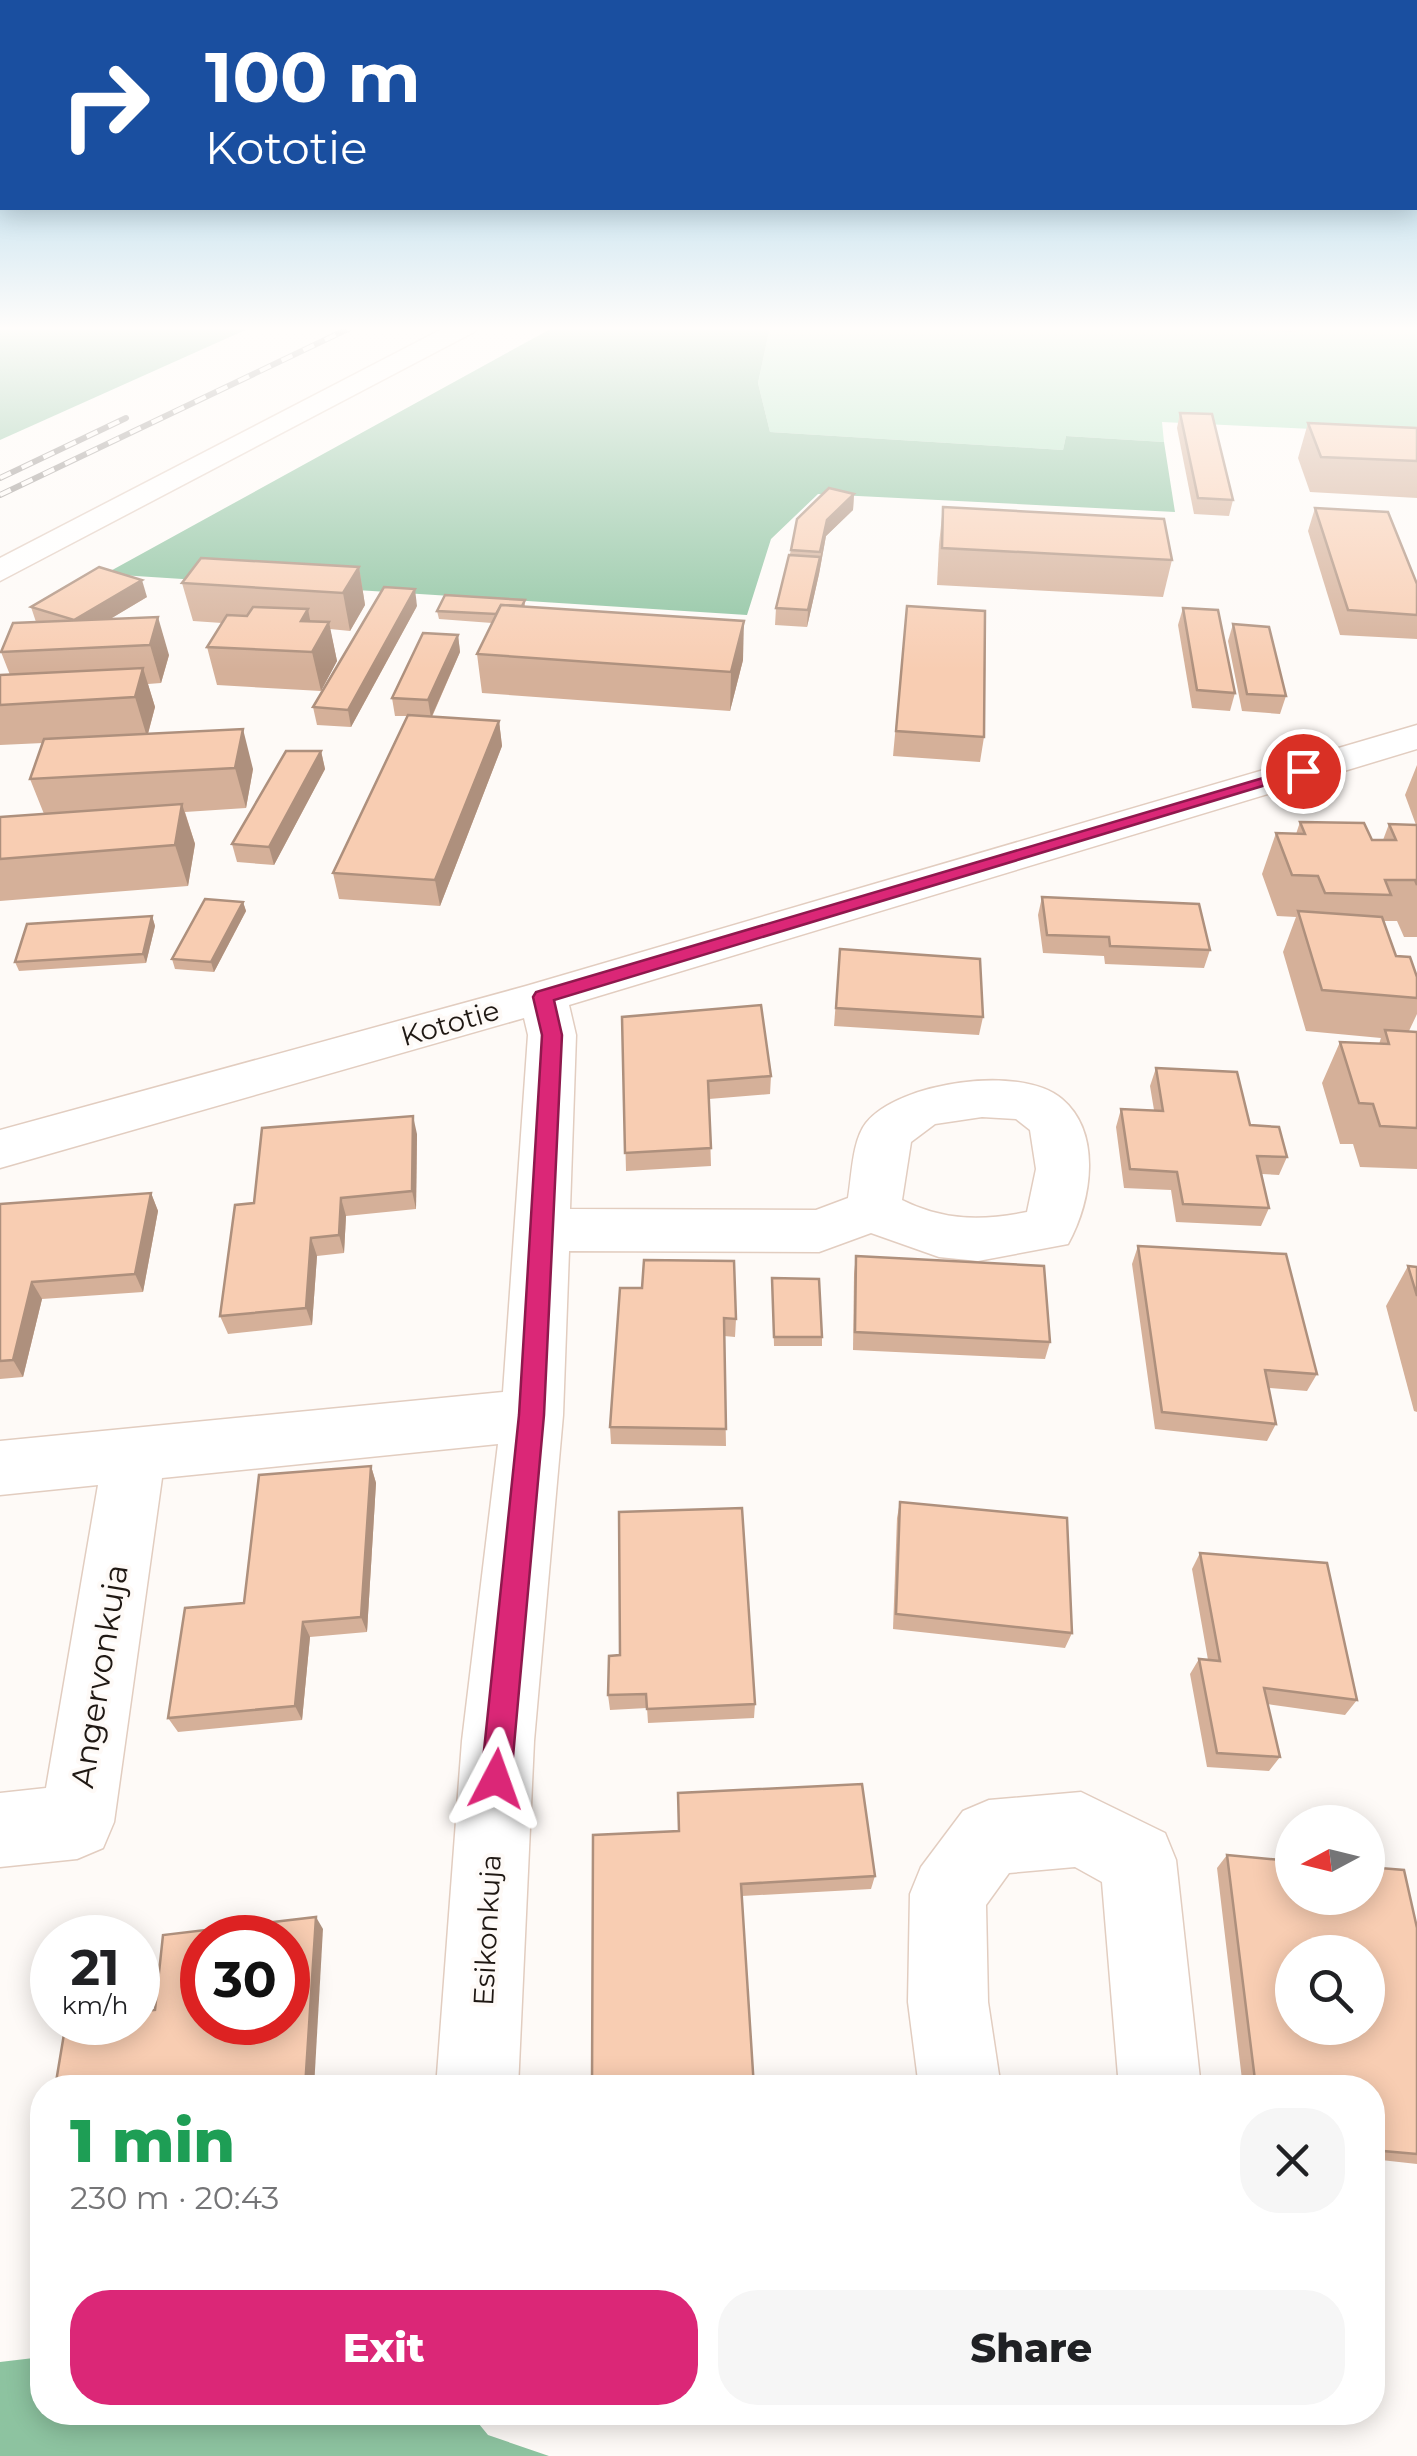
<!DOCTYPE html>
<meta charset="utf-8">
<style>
:root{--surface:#fff;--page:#f6f6f6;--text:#202124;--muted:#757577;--accent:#db2777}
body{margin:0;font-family:Montserrat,sans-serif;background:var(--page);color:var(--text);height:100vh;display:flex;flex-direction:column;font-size:38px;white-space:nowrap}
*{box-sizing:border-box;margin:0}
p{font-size:32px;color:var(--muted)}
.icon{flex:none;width:55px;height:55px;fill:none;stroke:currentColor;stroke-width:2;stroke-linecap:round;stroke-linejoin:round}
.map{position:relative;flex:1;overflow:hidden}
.side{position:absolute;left:30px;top:2075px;width:1355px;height:350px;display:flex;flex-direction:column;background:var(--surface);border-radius:40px;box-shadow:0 5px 25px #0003}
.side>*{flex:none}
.guide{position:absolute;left:0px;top:0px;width:1418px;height:210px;box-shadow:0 5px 25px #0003;background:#1a4fa0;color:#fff;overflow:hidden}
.needle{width:65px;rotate:263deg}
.buttons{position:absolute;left:1275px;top:1805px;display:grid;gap:20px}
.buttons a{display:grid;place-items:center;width:110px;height:110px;border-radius:50%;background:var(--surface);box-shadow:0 5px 25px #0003;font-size:50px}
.speed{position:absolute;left:30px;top:1915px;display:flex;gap:20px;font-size:50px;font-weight:700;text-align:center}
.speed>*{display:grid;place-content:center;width:130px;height:130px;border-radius:50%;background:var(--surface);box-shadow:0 5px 25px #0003;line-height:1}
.speed small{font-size:25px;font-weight:400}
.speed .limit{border:15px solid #d22;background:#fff;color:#111}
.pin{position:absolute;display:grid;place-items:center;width:85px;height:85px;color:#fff;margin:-42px;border:5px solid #fff;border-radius:50%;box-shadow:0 2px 10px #0007}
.me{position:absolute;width:110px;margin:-55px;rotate:4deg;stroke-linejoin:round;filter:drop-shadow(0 0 8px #0008)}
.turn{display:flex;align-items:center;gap:35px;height:210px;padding:0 40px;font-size:45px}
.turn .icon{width:130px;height:130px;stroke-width:2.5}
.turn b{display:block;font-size:70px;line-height:85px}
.round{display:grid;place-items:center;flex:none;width:105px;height:105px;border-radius:40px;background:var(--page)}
.head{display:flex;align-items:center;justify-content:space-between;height:170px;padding:0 40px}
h1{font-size:60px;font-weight:800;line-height:75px;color:#1e9e55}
.primary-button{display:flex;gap:20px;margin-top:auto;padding:20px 40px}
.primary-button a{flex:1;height:115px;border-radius:40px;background:var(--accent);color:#fff;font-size:40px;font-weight:800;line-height:115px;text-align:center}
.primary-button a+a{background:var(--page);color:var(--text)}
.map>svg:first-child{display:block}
</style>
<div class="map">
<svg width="1417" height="2456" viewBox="0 0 1417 2456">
<rect width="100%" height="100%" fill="#fefaf7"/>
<polygon fill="#b1e3c2" points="770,327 1417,327 1417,434 1162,422 1164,442 1066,436 1063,450 770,432 758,383"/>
<g fill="#8dc3a0">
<polygon points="0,327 252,327 0,440"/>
<polygon points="554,327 770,327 758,383 770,432 1063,450 1066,436 1164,442 1175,512 818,494 771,539 747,615 105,574"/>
<polygon points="42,2357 42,2412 470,2413 488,2435 549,2456 0,2456 0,2362"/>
</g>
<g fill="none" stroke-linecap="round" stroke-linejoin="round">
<g stroke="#e2cdc0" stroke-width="3">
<g id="minor">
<polygon points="446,327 478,327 474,332 0,581 0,558"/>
<path d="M1417,725V749L569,1005L576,1035L570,1209L816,1210L848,1198C852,1175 852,1141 866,1123C898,1082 1022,1064 1062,1099C1103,1134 1091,1202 1068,1244L978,1261L939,1257L871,1233L819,1252L569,1251L563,1415L534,1741L518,2088H436L462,1741L498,1444L162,1478L114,1822L103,1848L77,1859L0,1867V1793L46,1788L98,1485L0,1495V1441L503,1392L528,1035L524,1018L0,1168V1130L526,986ZM982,1117L1016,1119L1030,1130L1036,1169L1027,1212C982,1221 944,1221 902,1200L911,1142L935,1124Z"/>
<polygon points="1081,1792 1165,1833 1176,1860 1201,2088 1119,2088 1102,1882 1075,1867 1009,1873 986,1905 988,2002 1001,2088 919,2088 908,2002 910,1894 921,1867 963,1811 989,1800"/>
</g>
</g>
<use href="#minor" fill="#fff" fill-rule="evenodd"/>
<g stroke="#958f8b" stroke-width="6">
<g id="rail">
<polyline points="0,478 126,418"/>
<polyline points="0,495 352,327"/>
</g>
</g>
<use href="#rail" stroke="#fefaf7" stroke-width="4" stroke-dasharray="12" stroke-linecap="butt"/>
</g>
<g fill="#d5b099">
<polygon points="1231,327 1298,327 1297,332 1232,329"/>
<polygon points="1180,413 1233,500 1229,516 1194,514 1177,428"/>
<polygon points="1308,423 1417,428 1417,498 1310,492 1298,458"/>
<polygon points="854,494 853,510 826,536 819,574 807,627 775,625 776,608 791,550"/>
<polygon points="943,507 1172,560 1163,597 937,585 939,544"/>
<polygon points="1315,508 1417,584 1417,639 1340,635 1308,531"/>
<polygon points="359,567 365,605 350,631 330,629 337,661 321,691 217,685 207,647 222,623 193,621 182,583"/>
<polygon points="147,597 110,619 169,655 161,683 148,684 155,707 148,734 253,769 246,808 185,812 195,844 188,886 0,901 0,817 44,814 30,779 43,743 0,745 0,675 10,675 1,652 36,622 31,607"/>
<polygon points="525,600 525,606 743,660 730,711 482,693 477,654 492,623 439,619 437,611"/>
<polygon points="417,606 351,727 317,725 313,707"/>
<polygon points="907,606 984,737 980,762 893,756"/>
<polygon points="1183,608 1235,693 1230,711 1192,708 1178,625"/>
<polygon points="1233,624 1286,696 1280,714 1242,711 1228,641"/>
<polygon points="458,635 460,652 432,717 499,721 502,746 440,906 339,899 333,873 407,716 395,716 392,698"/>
<polygon points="321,751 325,769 274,865 237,862 232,844"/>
<polygon points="1417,765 1417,937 1404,937 1397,921 1384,921 1396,956 1417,977 1417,1014 1409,1031 1417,1032 1417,1169 1360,1167 1353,1144 1340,1144 1322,1083 1340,1042 1379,1044 1381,1038 1306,1031 1283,952 1296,917 1277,916 1262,874 1276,833 1296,834 1300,822 1372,840 1383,840 1389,824 1416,825 1405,795"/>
<polygon points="1042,897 1210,950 1204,968 1105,964 1104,956 1043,953 1038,915"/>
<polygon points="243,902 246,911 214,972 175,969 172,959"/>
<polygon points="152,916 155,926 146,963 19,971 15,962"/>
<polygon points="840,949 983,1017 979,1035 834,1026"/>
<polygon points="622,1017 771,1076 770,1094 709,1099 711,1166 626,1171"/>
<polygon points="1156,1068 1250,1125 1287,1157 1279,1175 1262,1174 1269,1208 1261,1226 1176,1222 1171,1190 1124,1188 1116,1127 1121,1109 1154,1110 1150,1086"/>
<polygon points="417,1134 416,1209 346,1216 344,1253 317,1256 312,1325 228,1334 220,1316 254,1203"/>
<polygon points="151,1193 158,1211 143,1292 42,1299 23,1377 0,1379 0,1204"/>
<polygon points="1138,1246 1317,1374 1307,1391 1269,1388 1276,1424 1267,1441 1155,1429 1132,1264"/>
<polygon points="856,1256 1050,1342 1045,1359 853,1350 854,1274"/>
<polygon points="1408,1266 1417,1267 1417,1412 1414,1411 1386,1306"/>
<polygon points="772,1278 822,1337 822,1346 774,1346"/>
<polygon points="620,1288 736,1319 735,1337 724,1336 726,1446 611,1444 610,1427"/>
<polygon points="371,1466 376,1483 367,1632 310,1637 302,1720 178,1732 168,1718"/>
<polygon points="900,1502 1072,1633 1065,1648 893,1629 897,1518"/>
<polygon points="1200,1553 1357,1700 1345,1715 1267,1704 1280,1757 1269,1771 1207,1767 1190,1674 1199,1659 1208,1660 1192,1569"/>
<polygon points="609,1656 755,1704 754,1718 648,1723 647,1708 610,1710 608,1695"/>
<polygon points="593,1835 875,1876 871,1889 742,1896"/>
<polygon points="1227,1855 1417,1928 1417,2164 1372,2159 1372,2088 1243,2088 1217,1868"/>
</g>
<g fill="#ae907d">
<polygon points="854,494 853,510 826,536 819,574 807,627 808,610 820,559 827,520"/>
<polygon points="359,567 365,605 350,631 343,593"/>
<polygon points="142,580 147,597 80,637 74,620"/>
<polygon points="415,589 417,606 351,727 348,710"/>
<polygon points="308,609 315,646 329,622 337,661 321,691 312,652 301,621"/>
<polygon points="158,617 169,655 161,683 150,645"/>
<polygon points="744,621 743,660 730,711 731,672"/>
<polygon points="458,635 460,652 431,718 428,700"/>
<polygon points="143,668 155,707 147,737 135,697"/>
<polygon points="499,721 502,746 440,906 435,880"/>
<polygon points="243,729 253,769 246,808 235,768"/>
<polygon points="321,751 325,769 274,865 269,847"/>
<polygon points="182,804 195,844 188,886 175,845"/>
<polygon points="243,902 246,911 214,972 211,962"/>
<polygon points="152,916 155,926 146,963 143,954"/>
<polygon points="413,1116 417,1134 416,1209 412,1191"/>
<polygon points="151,1193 158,1211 143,1292 135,1274"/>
<polygon points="341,1198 346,1216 344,1253 339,1235"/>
<polygon points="311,1238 317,1256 312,1325 306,1308"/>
<polygon points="32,1282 42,1299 23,1377 13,1360"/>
<polygon points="371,1466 376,1483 367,1632 361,1617"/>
<polygon points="303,1622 310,1637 302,1720 295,1706"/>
<polygon points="316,1917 323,1929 314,2088 305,2088"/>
</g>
<g fill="#f8cdb2" stroke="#ae907d" stroke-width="2.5" fill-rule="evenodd">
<polygon points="1180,413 1212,414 1233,500 1198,498"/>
<polygon points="1308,423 1417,428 1417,461 1321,457"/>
<polygon points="829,488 854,494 827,520 820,552 791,550 797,519"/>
<polygon points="943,507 1164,519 1172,560 942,548"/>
<polygon points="1315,508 1388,512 1417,584 1417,615 1348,610"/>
<polygon points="789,555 820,557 808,610 776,608"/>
<polygon points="201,558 359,567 343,593 182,583"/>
<polygon points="99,567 142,580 74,620 31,607"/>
<polygon points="384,587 415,589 348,710 313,707"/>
<polygon points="445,595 525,600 522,606 501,605 496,614 437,611"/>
<polygon points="501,605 744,621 731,672 477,654"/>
<polygon points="907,606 985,611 984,737 896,731"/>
<polygon points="253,607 308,609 301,621 329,622 312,652 207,647 227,615 247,616"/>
<polygon points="1183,608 1218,610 1235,693 1197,690"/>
<polygon points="158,617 150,645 1,652 13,623"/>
<polygon points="1233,624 1269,627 1286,696 1247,694"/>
<polygon points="423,633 458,635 428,700 392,698"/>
<polygon points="143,668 135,697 0,705 0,675"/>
<polygon points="408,715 499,721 435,880 333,873"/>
<polygon points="243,729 235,768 30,779 44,739"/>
<polygon points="286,751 321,751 269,847 232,844"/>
<polygon points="182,804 175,845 0,859 0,817"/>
<polygon points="1300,822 1364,823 1372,840 1396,840 1389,824 1417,825 1417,885 1415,880 1385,880 1391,895 1325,893 1318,876 1292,875 1276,833 1305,834"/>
<polygon points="1042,897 1199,904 1210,950 1110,946 1109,937 1047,935"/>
<polygon points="205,899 243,902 211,962 172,959"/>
<polygon points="1298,911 1382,917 1396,956 1410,957 1417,977 1417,998 1322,990"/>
<polygon points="152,916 143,954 15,962 27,924"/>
<polygon points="840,949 980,959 983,1017 836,1008"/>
<polygon points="761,1005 771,1076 708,1081 711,1148 625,1153 622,1017"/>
<polygon points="1385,1030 1417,1032 1417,1128 1380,1126 1373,1104 1359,1103 1340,1042 1389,1044"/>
<polygon points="1156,1068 1237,1072 1250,1125 1279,1127 1287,1157 1257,1156 1269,1208 1183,1204 1177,1172 1130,1169 1121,1109 1163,1111"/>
<polygon points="413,1116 412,1191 341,1198 339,1235 311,1238 306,1308 220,1316 235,1205 254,1203 262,1128"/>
<polygon points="151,1193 135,1274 32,1282 13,1360 0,1361 0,1204"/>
<polygon points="1138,1246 1286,1254 1317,1374 1265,1370 1276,1424 1162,1412"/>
<polygon points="856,1256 1044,1266 1050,1342 855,1332"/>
<polygon points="644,1260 734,1261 736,1319 724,1318 726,1429 610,1427 620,1288 642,1288"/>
<polygon points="1408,1266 1417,1267 1417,1296"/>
<polygon points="772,1278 819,1279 822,1337 774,1337"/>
<polygon points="371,1466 361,1617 303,1622 295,1706 168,1718 185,1608 244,1603 259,1475"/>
<polygon points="900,1502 1067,1518 1072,1633 896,1614"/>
<polygon points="742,1508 755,1704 647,1709 646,1694 608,1695 609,1656 620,1655 619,1512"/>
<polygon points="1200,1553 1327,1563 1357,1700 1264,1688 1280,1757 1217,1753 1199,1659 1220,1661"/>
<polygon points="862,1784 875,1876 741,1884 754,2088 592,2088 593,1835 679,1831 678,1793"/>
<path d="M1227,1855L1292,1861V1898H1368V1867L1404,1870L1417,1928V2154L1372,2150V2088H1256ZM1292,1952H1368V2028H1292Z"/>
<path d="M316,1917L305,2088H55L66,2022H138V2012L155,2010L163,1935ZM202,1938H288V2022H202Z"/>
</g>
<linearGradient id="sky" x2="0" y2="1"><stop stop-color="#83c2e1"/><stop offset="0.49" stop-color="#fffdfb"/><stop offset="1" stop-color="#fffdfb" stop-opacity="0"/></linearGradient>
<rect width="1417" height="670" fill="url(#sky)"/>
<polygon fill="#db2777" stroke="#8e194d" stroke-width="2.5" points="1297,768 1312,771 554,1000 562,1035 544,1415 511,1779 507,1790 496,1794 485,1790 481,1779 519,1415 542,1035 533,997 536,992"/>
<g text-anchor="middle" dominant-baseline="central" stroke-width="8" stroke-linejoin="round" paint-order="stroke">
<g font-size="28" fill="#1f1813" stroke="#fefaf7">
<text transform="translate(450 1023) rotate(-16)">Kototie</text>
<text transform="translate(487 1930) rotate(-87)">Esikonkuja</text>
</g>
<g font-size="32" fill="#1f1813" stroke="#fefaf7">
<text transform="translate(99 1676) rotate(-81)">Angervonkuja</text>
</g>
</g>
</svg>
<div class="buttons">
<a><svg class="needle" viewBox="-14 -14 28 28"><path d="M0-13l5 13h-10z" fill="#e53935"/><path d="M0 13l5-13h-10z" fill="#757577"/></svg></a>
<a><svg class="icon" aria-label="search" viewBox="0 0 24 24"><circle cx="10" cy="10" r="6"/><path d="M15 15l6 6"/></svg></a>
</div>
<div class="speed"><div>21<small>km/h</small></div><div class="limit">30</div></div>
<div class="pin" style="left:1303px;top:771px;background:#d93025"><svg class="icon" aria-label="arrive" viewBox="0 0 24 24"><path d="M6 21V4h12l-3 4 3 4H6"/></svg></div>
<svg class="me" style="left:496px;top:1779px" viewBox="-20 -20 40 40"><path d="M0-17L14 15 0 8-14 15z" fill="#db2777" stroke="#fff" stroke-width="4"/></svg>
<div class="guide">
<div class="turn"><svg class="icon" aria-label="right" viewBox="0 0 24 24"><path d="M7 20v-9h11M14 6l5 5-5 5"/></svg><div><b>100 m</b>Kototie</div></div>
</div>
<section class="side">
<div class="head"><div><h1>1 min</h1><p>230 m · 20:43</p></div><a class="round"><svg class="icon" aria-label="close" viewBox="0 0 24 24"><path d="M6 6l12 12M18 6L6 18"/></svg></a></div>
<div class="primary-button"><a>Exit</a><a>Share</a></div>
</section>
</div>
